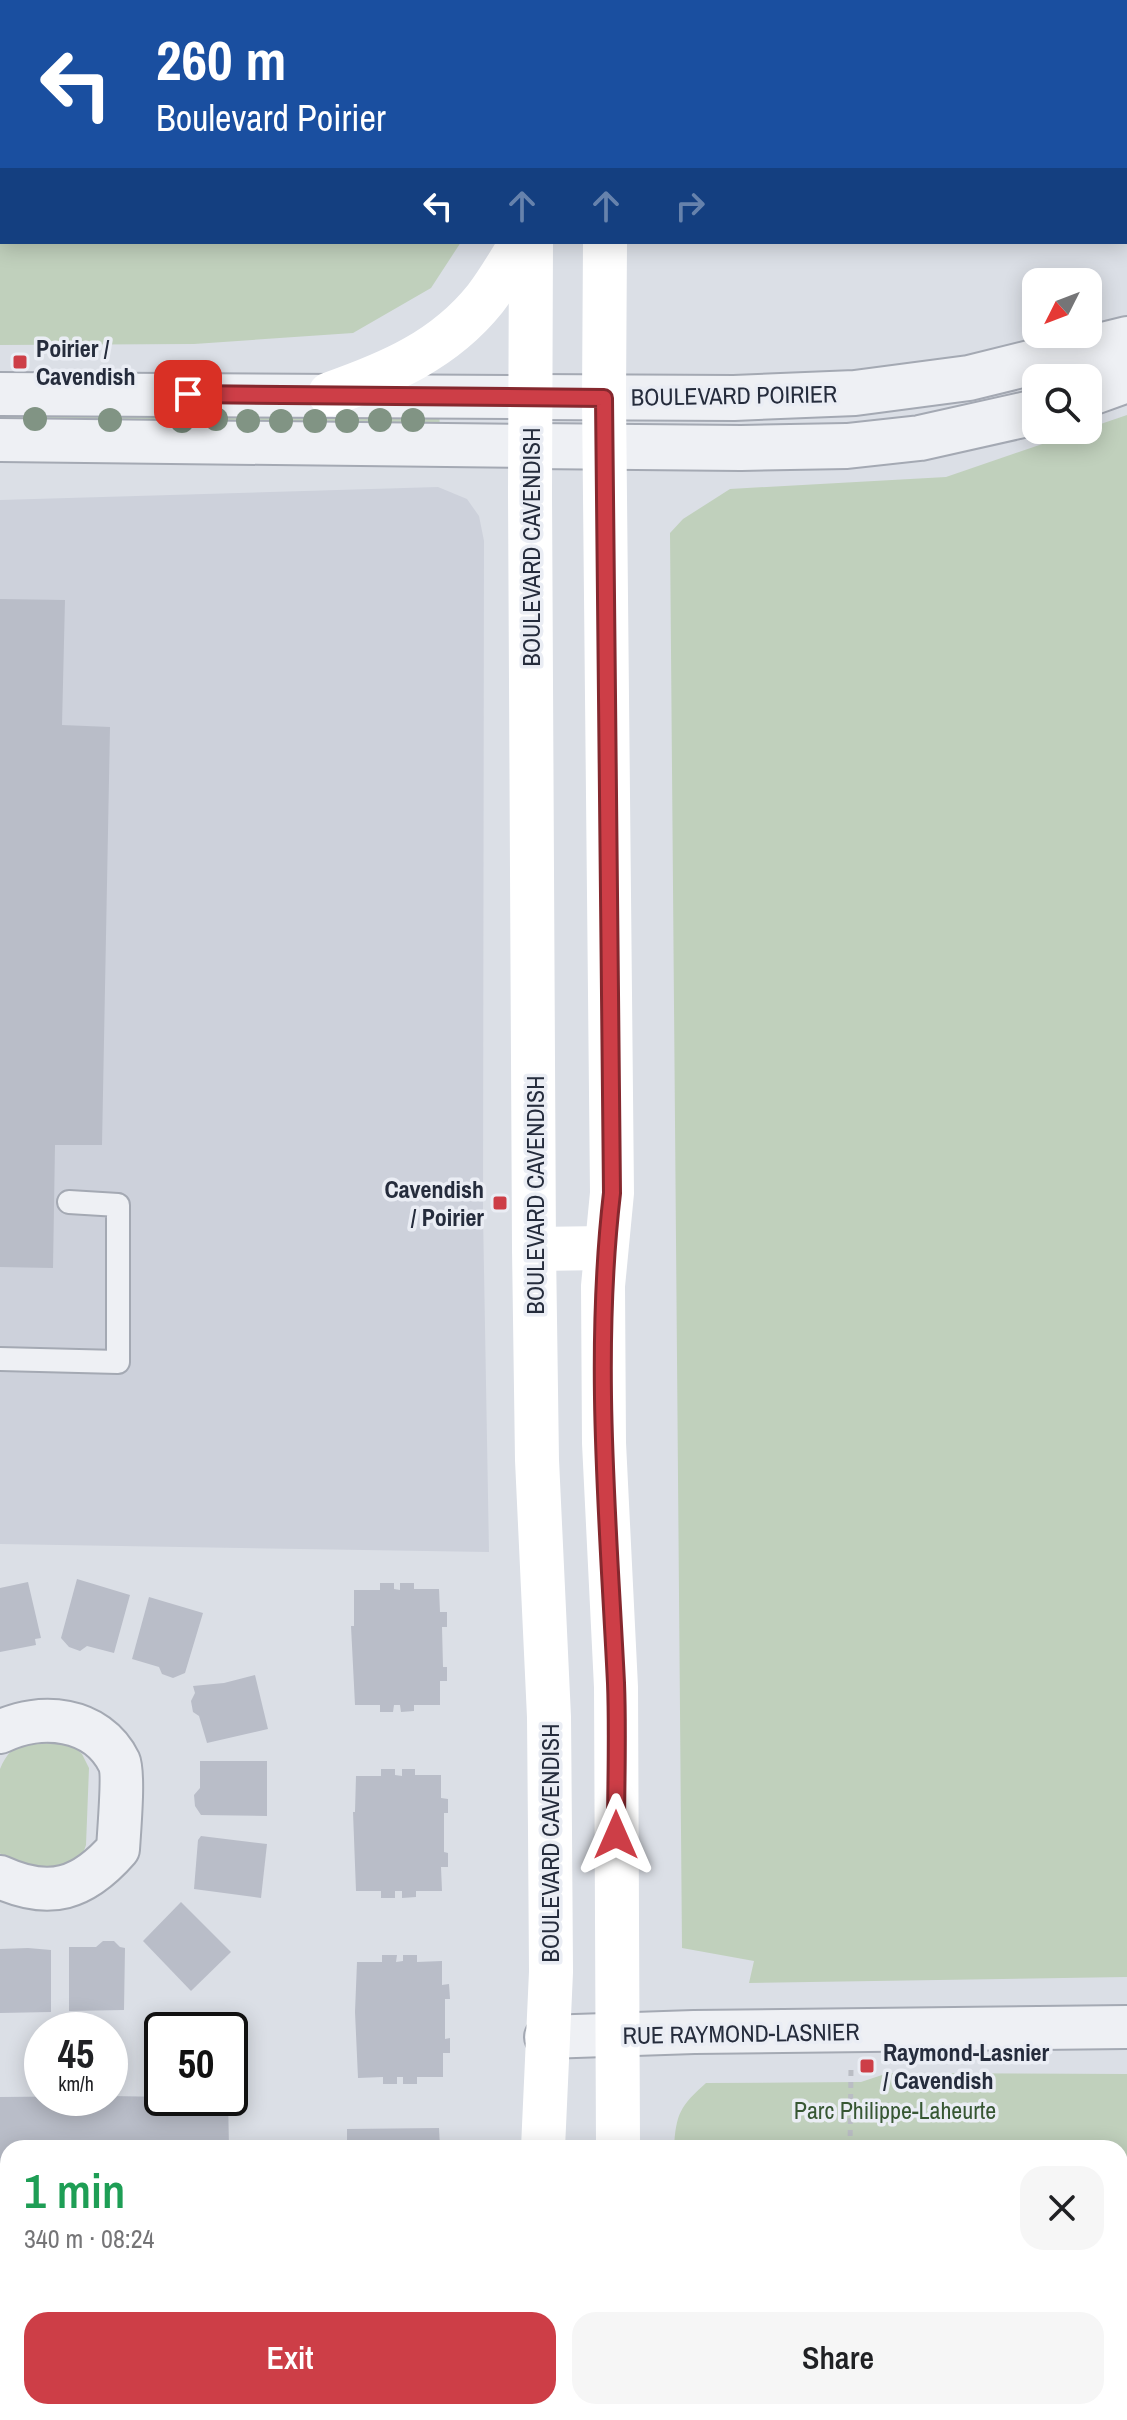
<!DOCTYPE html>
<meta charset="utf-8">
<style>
:root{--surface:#fff;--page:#f6f6f6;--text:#202124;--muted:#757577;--accent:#cd3e47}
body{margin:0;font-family:"Archivo Narrow",sans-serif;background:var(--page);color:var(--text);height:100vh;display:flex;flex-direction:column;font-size:30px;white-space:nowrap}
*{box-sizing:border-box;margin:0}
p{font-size:26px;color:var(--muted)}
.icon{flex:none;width:44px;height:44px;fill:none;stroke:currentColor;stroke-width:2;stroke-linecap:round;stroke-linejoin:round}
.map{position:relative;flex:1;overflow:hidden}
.sheet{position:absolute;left:0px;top:2140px;width:1128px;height:280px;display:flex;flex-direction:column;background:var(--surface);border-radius:24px 24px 0 0;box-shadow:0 4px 20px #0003}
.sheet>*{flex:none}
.hud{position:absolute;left:0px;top:0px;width:1128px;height:244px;box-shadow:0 4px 20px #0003;background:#1a4fa0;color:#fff;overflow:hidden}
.needle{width:52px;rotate:228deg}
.buttons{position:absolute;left:1022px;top:268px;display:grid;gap:16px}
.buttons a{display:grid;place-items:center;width:80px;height:80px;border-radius:16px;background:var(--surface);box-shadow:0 4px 20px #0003;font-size:40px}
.speed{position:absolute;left:24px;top:2012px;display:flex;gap:16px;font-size:40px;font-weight:700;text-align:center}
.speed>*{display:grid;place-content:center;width:104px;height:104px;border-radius:50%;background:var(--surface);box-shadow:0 4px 20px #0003;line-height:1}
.speed small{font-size:20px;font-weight:400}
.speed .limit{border:4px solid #111;border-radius:12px;background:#fff;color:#111}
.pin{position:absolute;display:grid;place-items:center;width:68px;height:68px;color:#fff;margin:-34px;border-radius:16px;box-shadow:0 4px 12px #0006}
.me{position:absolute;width:88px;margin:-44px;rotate:0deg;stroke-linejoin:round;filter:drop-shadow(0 0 6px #0008)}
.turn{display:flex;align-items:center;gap:28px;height:168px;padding:0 24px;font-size:36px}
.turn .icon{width:104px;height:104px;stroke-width:2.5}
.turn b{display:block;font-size:56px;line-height:68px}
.lanes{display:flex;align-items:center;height:76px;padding:0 24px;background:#0003;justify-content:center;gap:40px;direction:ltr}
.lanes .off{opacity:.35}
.round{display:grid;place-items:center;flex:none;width:84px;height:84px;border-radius:24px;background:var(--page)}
.summary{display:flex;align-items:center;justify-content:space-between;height:136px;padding:0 24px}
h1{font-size:48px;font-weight:600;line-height:60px;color:#1e9e55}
.primary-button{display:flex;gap:16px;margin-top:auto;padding:16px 24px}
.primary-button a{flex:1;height:92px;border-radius:24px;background:var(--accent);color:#fff;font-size:32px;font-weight:600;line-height:92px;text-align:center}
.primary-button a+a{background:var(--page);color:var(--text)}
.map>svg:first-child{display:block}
</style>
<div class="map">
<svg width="1127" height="2420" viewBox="0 0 1127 2420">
<rect width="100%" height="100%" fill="#dbdfe6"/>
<polygon fill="#cdd1db" points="438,487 467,499 479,516 484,541 483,1214 489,1552 0,1544 0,500"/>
<g fill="#c0d0bc">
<polygon points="0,0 476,0 2,2 2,242 461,242 431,288 353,333 194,344 0,345"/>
<polygon points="0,407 439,408 440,432 0,431"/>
<polygon points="1127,415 1127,1977 749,1983 754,1961 682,1948 670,533 683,519 730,489 946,477"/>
<path d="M64,1738L82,1754L89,1768L86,1845L82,1856L69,1868L39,1876L4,1861L0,1853V1769C13,1737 34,1742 64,1738Z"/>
<path d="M888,2073L1127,2074V2420H682L681,2412H1120V2148H674C676,2114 680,2106 706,2083L861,2082Z"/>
</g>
<g fill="#b9bdc8">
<polygon points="0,599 65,600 62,725 110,727 102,1145 55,1145 53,1268 0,1267"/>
<polygon points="77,1579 130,1595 114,1653 87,1646 80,1651 69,1647 61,1638"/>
<polygon points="28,1582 41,1638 35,1639 36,1645 0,1652 0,1588"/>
<polygon points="380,1583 394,1583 394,1589 400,1590 400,1583 414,1583 414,1589 439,1589 440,1612 447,1612 447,1627 442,1627 443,1667 447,1667 447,1681 440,1681 440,1705 414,1705 414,1711 401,1712 400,1705 394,1705 393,1712 380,1712 380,1705 355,1705 351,1626 354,1626 354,1590 380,1590"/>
<polygon points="149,1597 203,1613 185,1673 173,1678 162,1674 159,1667 132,1659"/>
<polygon points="255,1675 268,1729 207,1743 199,1716 193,1712 191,1701 195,1693 193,1686 224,1683"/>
<polygon points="200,1761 267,1761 267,1816 201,1815 195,1806 194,1795 200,1788"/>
<polygon points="381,1769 395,1769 395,1775 402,1776 402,1769 415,1769 415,1775 441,1775 441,1798 448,1799 448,1813 444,1813 444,1852 448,1853 448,1867 441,1867 442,1891 416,1891 416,1897 402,1898 402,1891 395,1891 395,1898 381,1898 381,1891 356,1891 353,1812 355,1812 356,1776 381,1776"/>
<polygon points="201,1836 267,1844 261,1898 194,1889 198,1840"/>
<polygon points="181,1902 231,1952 191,1991 143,1941"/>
<polygon points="103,1941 114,1941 120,1947 125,1948 124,2010 69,2011 69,1947 96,1947"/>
<polygon points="28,1948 51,1950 51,2012 0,2013 0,1949"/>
<polygon points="382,1955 397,1955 396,1962 403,1961 403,1955 417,1955 417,1962 442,1961 442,1985 449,1984 450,1999 445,1999 445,2039 450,2038 450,2053 443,2053 443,2077 417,2077 417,2084 403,2084 403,2077 397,2077 397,2084 383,2084 383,2077 358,2078 355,2012 357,1962 382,1962"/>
<polygon points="110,2096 228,2098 229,2148 8,2148 8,2163 0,2163 0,2097"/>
<polygon points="439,2128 440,2148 347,2148 347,2129"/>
<rect x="67" y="2412" width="64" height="8"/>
<rect x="349" y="2412" width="93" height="8"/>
</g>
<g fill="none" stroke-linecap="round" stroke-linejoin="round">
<g stroke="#a4a9b3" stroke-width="26">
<polyline id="service" points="0,1359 118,1362 118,1205 69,1202"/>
</g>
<g stroke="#a4a9b3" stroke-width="46">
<g id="minor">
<polyline points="0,394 532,397"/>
<polyline points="0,440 532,446"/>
<path d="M0,1732C40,1712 97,1717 119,1762C124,1773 119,1833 118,1849C83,1889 50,1900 0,1877"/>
<polyline points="546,2037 694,2032 1127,2027"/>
<polyline points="0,2237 3,2241 5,2420"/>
</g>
</g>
<g stroke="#a4a9b3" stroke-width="48">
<g id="tertiary">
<polyline points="1088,394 1127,380"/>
<polyline points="532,397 734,398 855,393 969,378 1127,339"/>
<polyline points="532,446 741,448 847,446 920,438 1036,412"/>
</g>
</g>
<g stroke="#babdc4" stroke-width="5" stroke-dasharray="6 6" stroke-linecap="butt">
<polyline points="850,2148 851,2069"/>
<polyline points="1120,2198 1127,2196"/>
<polyline points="1120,2218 1127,2207"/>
<polyline points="853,2412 853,2420"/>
<polyline points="988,2420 994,2412"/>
<polyline points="1108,2420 1127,2412"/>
</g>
<use href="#service" stroke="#eef0f4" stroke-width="22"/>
<use href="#minor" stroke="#eef0f4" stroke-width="42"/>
<use href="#tertiary" stroke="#eef0f4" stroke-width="44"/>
<g stroke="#fff" stroke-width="44">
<polyline points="532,2 532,0"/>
<polyline points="626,2 626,0"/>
<polyline points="531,242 530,493 534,1249 537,1460 549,1717 550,1832 551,1972 543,2148"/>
<polyline points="605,242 604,398 612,1193 603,1286 604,1443 616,1687 618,2148"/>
<path d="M330,394C390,373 444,350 485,299C499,281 510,261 522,242"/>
<polyline points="534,1249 606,1248"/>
<polyline points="545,2412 545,2420"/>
<polyline points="621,2412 621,2420"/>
</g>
</g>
<g fill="#819484">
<circle cx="35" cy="419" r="12"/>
<circle cx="216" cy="419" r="12"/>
<circle cx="110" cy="420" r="12"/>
<circle cx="380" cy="420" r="12"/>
<circle cx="413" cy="420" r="12"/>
<circle cx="182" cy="421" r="12"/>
<circle cx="248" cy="421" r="12"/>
<circle cx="281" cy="421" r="12"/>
<circle cx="315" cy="421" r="12"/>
<circle cx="347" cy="421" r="12"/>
</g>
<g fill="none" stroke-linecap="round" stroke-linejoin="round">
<g stroke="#85282e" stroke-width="20">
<path id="route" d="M188,394L604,398L612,1193C593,1356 608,1520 616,1683C618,1734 616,1784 616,1835"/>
</g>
<use href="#route" stroke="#cd3e47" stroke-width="14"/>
</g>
<g fill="#cd3e47" stroke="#eaedf4" stroke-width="3">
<rect x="12" y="354" width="16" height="16" rx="4"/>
<rect x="492" y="1195" width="16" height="16" rx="4"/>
<rect x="859" y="2058" width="16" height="16" rx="4"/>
</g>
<g text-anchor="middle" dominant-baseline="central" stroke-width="7" stroke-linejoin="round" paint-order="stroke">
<g font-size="24" font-weight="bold" fill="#252c3c" stroke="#eaedf4" text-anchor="start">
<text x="36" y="348">Poirier /<tspan x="36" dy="28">Cavendish</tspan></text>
<text x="484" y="1189" text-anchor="end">Cavendish<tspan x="484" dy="28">/ Poirier</tspan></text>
<text x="883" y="2052">Raymond-Lasnier<tspan x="883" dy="28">/ Cavendish</tspan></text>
</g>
<g font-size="24" fill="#252c3c" stroke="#eaedf4">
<text transform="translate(734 395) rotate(-1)">BOULEVARD POIRIER</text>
<text transform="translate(531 547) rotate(-90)">BOULEVARD CAVENDISH</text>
<text transform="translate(535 1195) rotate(-90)">BOULEVARD CAVENDISH</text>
<text transform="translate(550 1843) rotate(-90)">BOULEVARD CAVENDISH</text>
<text transform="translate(741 2033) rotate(-1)">RUE RAYMOND-LASNIER</text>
</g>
<g font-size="24" fill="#375733" stroke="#eaedf4">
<text x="895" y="2110">Parc Philippe-Laheurte</text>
</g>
</g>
</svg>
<div class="buttons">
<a><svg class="needle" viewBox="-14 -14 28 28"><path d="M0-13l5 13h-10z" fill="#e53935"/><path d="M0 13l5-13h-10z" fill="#757577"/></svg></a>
<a><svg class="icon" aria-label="search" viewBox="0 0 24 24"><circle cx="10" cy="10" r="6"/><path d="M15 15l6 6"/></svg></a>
</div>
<div class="speed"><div>45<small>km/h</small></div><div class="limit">50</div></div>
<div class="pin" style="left:188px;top:394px;background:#d93025"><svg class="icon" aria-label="arrive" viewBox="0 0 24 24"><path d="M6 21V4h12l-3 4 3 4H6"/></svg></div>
<svg class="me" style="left:616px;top:1835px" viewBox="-20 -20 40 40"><path d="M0-17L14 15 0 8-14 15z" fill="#cd3e47" stroke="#fff" stroke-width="4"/></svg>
<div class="hud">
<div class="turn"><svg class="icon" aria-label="left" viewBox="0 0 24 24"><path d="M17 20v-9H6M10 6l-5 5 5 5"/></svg><div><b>260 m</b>Boulevard Poirier</div></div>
<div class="lanes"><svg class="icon" aria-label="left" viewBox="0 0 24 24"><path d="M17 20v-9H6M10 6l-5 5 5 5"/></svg><svg class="icon off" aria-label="ahead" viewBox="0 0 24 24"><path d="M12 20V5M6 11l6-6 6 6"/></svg><svg class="icon off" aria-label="ahead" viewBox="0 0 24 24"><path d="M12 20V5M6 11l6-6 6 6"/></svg><svg class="icon off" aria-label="right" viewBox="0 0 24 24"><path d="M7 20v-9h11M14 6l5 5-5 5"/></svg></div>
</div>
<section class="sheet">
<div class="summary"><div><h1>1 min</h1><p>340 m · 08:24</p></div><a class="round"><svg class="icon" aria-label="close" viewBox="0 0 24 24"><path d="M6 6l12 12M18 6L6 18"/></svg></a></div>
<div class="primary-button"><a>Exit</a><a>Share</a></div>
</section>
</div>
